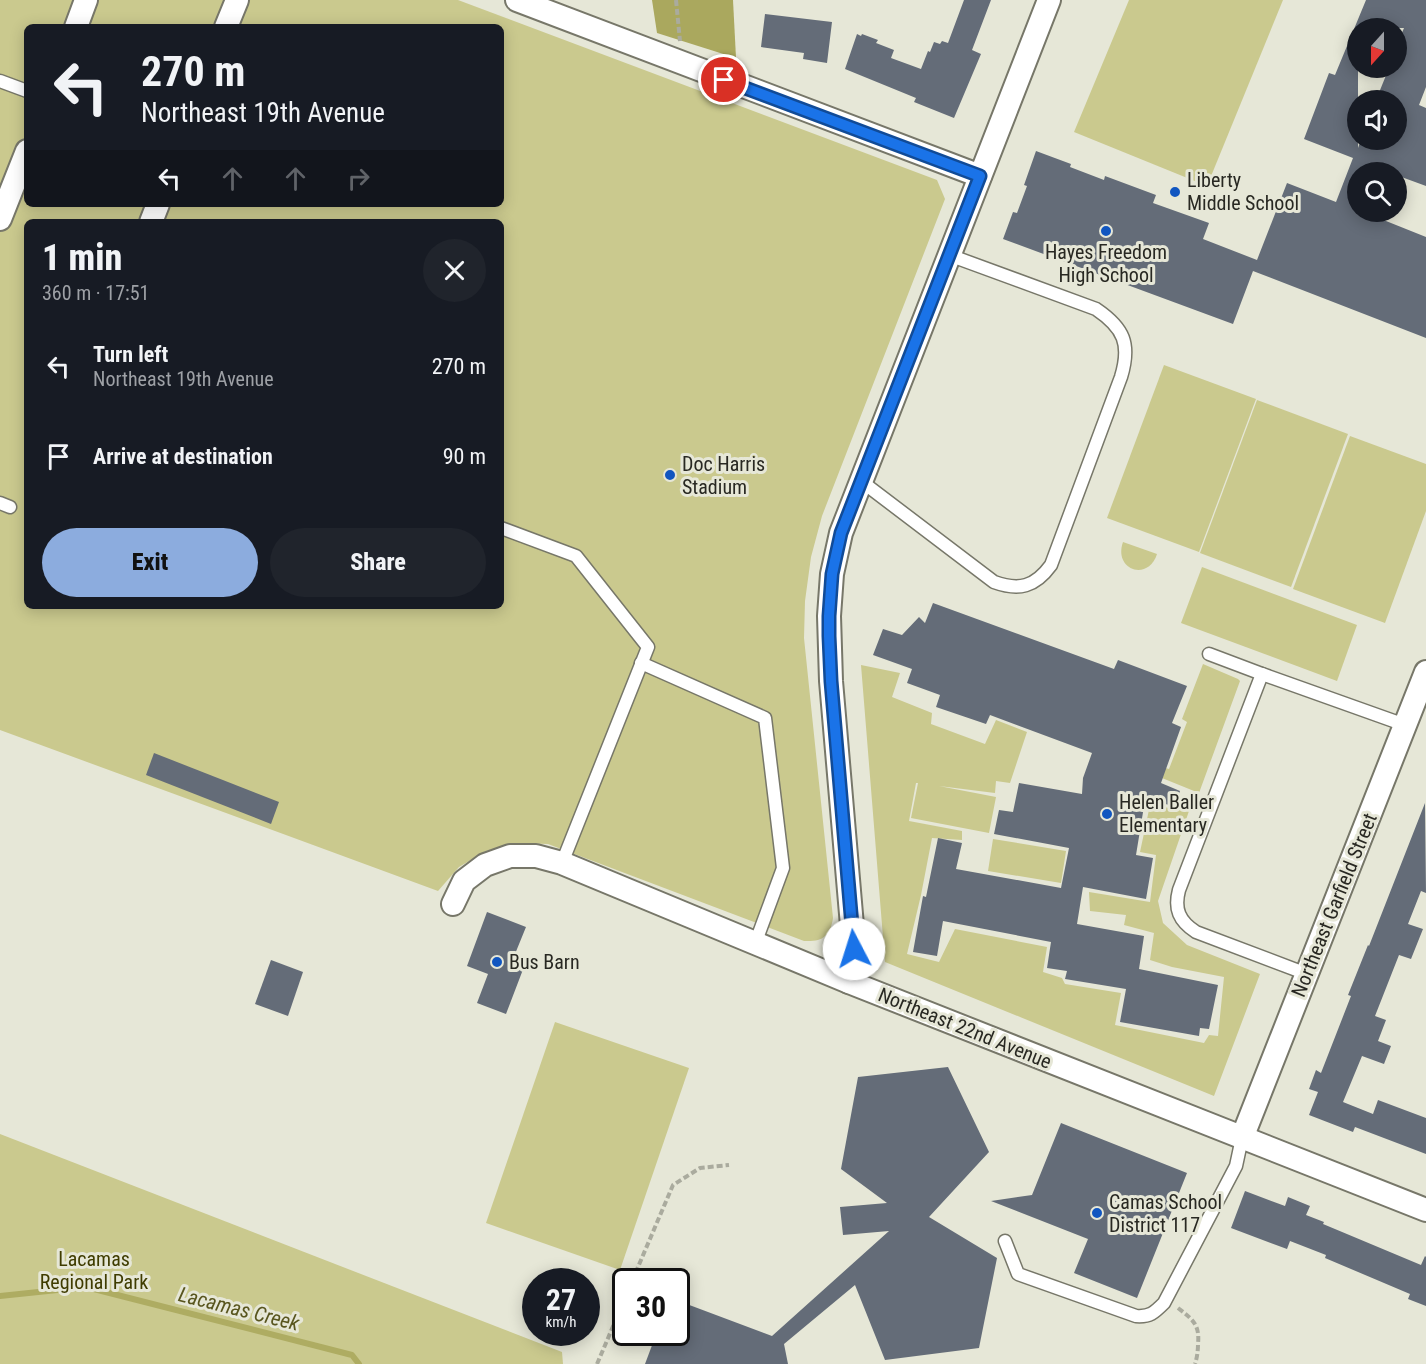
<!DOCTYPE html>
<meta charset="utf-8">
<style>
:root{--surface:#171b24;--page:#20242c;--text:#f1f3f6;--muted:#9ea1a6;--accent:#8cacde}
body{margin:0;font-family:"Roboto Condensed",sans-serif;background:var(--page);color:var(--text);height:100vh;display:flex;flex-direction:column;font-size:22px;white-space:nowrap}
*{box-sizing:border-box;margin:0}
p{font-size:20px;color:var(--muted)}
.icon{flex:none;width:33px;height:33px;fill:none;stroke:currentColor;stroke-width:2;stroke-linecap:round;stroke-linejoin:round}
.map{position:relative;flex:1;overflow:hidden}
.drawer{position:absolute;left:24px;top:219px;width:480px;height:390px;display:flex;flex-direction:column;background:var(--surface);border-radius:9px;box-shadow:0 3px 15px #0003}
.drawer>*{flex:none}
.top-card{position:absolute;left:24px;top:24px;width:480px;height:183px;border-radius:9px;box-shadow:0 3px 15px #0003;background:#171b24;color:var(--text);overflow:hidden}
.needle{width:39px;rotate:201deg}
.tools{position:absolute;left:1347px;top:18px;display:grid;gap:12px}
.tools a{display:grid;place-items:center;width:60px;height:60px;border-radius:50%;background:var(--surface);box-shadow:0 3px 15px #0003;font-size:30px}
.speed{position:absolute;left:522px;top:1268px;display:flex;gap:12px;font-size:30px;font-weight:700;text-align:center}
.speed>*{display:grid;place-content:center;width:78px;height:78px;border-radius:50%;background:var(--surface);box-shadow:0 3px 15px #0003;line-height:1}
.speed small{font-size:15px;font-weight:400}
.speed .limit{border:3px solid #111;border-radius:9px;background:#fff;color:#111}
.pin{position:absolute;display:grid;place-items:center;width:51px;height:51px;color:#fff;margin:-26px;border:3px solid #fff;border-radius:50%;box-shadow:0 2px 6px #0007}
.me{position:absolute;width:66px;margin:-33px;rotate:355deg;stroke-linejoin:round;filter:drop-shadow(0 0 4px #0008)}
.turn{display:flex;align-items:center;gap:21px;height:126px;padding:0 18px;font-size:27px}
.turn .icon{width:78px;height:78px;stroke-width:2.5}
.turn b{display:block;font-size:42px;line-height:51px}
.lanes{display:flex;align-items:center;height:57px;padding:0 18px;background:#0003;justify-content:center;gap:30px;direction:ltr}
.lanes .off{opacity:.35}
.round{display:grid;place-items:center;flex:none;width:63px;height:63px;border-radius:32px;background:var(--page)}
.overview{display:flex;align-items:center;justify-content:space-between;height:102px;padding:0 18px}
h1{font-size:36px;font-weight:800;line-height:45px}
.primary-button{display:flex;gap:12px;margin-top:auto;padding:12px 18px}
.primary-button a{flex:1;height:69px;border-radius:36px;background:var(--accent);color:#111;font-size:24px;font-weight:800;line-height:69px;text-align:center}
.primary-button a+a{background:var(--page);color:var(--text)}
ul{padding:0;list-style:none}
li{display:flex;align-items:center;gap:18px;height:90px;padding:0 18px}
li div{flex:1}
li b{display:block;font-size:22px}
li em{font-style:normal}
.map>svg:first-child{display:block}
</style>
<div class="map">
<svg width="1426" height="1364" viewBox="0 0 1426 1364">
<rect width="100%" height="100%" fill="#e6e7d7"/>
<g fill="#cac98e" fill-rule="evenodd">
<path d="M0,0H458L937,180L945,199L822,516L811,557L805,601L804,638L833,918C830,937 822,942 804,941L548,844L516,843L486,851L459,867L438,891L0,730ZM27,27H501V204H27ZM27,222H501V606H27Z"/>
<polygon points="1129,0 1283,0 1207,186 1074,132"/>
<polygon points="1164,365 1256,399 1199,552 1107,518"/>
<polygon points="1257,400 1348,434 1291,587 1200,553"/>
<polygon points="1350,436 1426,464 1426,511 1385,623 1293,589"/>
<path d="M1123,542L1157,554C1148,582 1113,570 1123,542Z"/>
<polygon points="1202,567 1357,625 1337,681 1181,623"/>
<polygon points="1203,664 1238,679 1240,681 1199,793 1157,776 1148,763 1169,769 1187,722 1182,719"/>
<polygon points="861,665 900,673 892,697 932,713 931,724 985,744 996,720 1027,732 1010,783 996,781 995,793 939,786 996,797 989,833 911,818 918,783 916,783 909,821 962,831 962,840 932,838 921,895 907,954 939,962 955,929 1047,947 1043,972 1062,978 1065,984 1121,993 1115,1025 1204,1043 1209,1035 1218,1036 1224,977 1172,967 1150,960 1154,933 1124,925 1126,915 1090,911 1089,892 1150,902 1156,855 1140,852 1150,805 1189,811 1158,901 1163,923 1187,945 1260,974 1214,1096 885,962"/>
<polygon points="993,839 1066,851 1061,883 988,871"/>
<polygon points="555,1022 689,1068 620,1270 486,1223"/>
<polygon points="0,1134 562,1352 563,1364 0,1364"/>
</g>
<polygon fill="#aaa85e" points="652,0 733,0 736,58 657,33"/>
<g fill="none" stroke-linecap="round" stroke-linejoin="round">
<polyline stroke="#aeac62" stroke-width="6" points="0,1296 86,1287 352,1355 359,1364"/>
</g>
<g fill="#646c78" fill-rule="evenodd">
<polygon points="964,0 991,0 972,50 981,54 954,118 914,102 916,98 845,69 857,34 861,36 862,34 878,40 876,43 894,50 891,58 921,69 928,51 930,52 934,42 940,44 942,41 948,43"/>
<path d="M1366,0H1426V87L1419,105L1426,108V186L1396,175V172H1358V212H1378L1376,217L1426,237V338L1253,271L1233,324L1003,239L1013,212L1017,213L1027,186L1024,185L1036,151L1071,164L1070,167L1104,180L1105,176L1156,195L1153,203L1209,223L1203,239L1257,260L1287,183L1336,202L1353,158L1304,139L1329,73L1335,75ZM1358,28H1404L1396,47V68H1389L1376,100H1396V140H1361L1358,148Z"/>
<polygon points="765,14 832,22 827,63 803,59 804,53 761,47"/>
<polygon points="933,603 1114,669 1118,660 1187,686 1172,723 1181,727 1161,783 1180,791 1175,806 1145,800 1136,855 1153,858 1146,899 1083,887 1077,924 1144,936 1139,969 1218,985 1209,1029 1200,1028 1199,1036 1120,1022 1126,989 1065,979 1067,971 1047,968 1051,942 943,921 937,956 913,952 923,896 926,897 938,838 962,843 956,869 1061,888 1069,848 994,834 999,810 1013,812 1019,783 1082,794 1083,778 1092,753 990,715 986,724 936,707 940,695 907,683 912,669 873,655 883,629 902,635 919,617 925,623"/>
<polygon points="154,753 279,802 271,824 146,775"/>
<polygon points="1425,803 1426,893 1421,891 1408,924 1423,929 1411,959 1399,955 1375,1016 1386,1020 1378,1041 1391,1046 1384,1064 1362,1056 1343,1102 1373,1114 1378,1100 1426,1118 1426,1154 1355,1127 1353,1132 1309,1115 1318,1092 1309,1089 1316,1070 1321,1073 1351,996 1348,995 1368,945 1369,946"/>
<polygon points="487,912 526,927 515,954 527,959 506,1014 477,1003 488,974 467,966"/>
<polygon points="271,960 303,972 288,1016 255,1004"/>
<polygon points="948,1067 989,1152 929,1217 997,1258 979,1348 885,1360 855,1285 784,1344 788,1364 645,1364 657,1332 676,1332 676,1300 772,1336 889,1231 843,1235 840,1207 887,1203 841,1169 858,1077"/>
<polygon points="1061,1123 1187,1173 1137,1298 1074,1273 1088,1239 991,1201 1032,1195"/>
<polygon points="1245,1191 1285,1206 1288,1197 1310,1206 1306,1215 1324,1222 1323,1224 1421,1265 1425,1256 1426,1257 1426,1306 1408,1299 1410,1294 1325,1258 1326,1255 1290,1241 1287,1249 1231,1228"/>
</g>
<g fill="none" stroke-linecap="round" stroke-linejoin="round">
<g stroke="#777769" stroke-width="15">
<g id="service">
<polyline points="0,81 27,91"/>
<path d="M861,481L994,582C1019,591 1035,587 1051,565L1121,377C1131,344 1124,328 1096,309L949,255"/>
<polyline points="0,503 10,507"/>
<polyline points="501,528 576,556 648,647 562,863"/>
<polyline points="1209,654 1262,674"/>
<polyline points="641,663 765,718 783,868 755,944"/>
<path d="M1307,974L1196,932C1179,921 1174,909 1179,890L1262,674L1405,725"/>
<path d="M1005,1241L1018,1274L1136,1316C1150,1317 1154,1313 1164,1303L1236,1166L1242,1138"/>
</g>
</g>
<g stroke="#777769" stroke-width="26">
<g id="minor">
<polyline points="517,0 980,176"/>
<polyline points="76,27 86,0"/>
<polyline points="226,27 237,0"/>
<polyline points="0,219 27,151"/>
<polyline points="151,222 158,204"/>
<polyline points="453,904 464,881 485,865 510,856 536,856 562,863 849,982 1426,1210"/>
<polyline points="849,982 854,949 831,681 829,616 832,574 841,533 1049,0"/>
<polyline points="1242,1138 1426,672"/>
</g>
</g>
<g stroke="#aaab9e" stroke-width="4" stroke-dasharray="6 3" stroke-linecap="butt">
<polyline points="676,0 680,41"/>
<polyline points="632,1281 673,1185 700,1168 729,1165"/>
<path d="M1178,1308C1192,1319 1200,1324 1198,1344C1198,1351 1197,1358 1195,1364"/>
<polyline points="597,1364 626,1296"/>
</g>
<use href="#service" stroke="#fff" stroke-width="12"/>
<use href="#minor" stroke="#fff" stroke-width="22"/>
</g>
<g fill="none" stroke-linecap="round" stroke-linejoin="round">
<g stroke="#114b97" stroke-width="15">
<polyline id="route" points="724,80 980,176 841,533 832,574 829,616 829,636 831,681 854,949"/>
</g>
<use href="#route" stroke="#1a73e8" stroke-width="10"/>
</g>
<g fill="#1156c0" stroke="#e6e7d7" stroke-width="2">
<circle cx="1175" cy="192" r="6"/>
<circle cx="1106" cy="231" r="6"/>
<circle cx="670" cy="475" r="6"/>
<circle cx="1107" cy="814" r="6"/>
<circle cx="497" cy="962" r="6"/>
<circle cx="1097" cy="1213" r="6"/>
</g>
<g text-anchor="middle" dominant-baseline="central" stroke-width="6" stroke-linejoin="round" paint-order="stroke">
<g font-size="20" fill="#282822" stroke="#e6e7d7" text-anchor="start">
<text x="1187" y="180">Liberty<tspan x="1187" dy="23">Middle School</tspan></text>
<text x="1106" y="252" text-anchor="middle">Hayes Freedom<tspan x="1106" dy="23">High School</tspan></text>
<text x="682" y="464">Doc Harris<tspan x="682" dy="23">Stadium</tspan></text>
<text x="1119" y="802">Helen Baller<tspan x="1119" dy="23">Elementary</tspan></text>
<text x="509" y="962">Bus Barn</text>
<text x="1109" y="1202">Camas School<tspan x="1109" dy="23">District 117</tspan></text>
</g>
<g font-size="20" fill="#282822" stroke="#e6e7d7">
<text transform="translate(1334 905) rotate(-68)">Northeast Garfield Street</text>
<text transform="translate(965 1028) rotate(22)">Northeast 22nd Avenue</text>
</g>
<g font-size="20" fill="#3f3c00" stroke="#e6e7d7">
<text x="94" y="1259">Lacamas<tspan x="94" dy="23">Regional Park</tspan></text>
</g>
<g font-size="21" font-style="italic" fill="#58551e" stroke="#e6e7d7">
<text transform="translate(239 1309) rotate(14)">Lacamas Creek</text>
</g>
</g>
</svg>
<div class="tools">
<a><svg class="needle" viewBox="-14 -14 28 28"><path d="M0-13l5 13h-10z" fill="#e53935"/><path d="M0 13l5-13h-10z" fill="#9ea1a6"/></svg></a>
<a><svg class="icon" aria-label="sound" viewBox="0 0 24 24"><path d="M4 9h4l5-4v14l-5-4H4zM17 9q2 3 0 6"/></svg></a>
<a><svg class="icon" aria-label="search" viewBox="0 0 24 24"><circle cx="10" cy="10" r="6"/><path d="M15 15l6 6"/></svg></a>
</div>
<div class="speed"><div>27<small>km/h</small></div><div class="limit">30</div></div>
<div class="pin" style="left:724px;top:80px;background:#d93025"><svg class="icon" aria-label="arrive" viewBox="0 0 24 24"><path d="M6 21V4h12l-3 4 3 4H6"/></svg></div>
<svg class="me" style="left:854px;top:949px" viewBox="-20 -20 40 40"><circle r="19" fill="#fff"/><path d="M0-13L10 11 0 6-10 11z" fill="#1a73e8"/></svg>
<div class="top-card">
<div class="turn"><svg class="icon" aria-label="left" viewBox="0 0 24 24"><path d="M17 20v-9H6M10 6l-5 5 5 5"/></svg><div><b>270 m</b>Northeast 19th Avenue</div></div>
<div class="lanes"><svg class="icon" aria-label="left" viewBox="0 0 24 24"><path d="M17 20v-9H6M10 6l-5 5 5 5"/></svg><svg class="icon off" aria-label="ahead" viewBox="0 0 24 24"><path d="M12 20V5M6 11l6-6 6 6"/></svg><svg class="icon off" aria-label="ahead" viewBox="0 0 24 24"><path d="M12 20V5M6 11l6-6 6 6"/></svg><svg class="icon off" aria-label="right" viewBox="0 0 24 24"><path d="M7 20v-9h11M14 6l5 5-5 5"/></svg></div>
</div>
<section class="drawer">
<div class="overview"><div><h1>1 min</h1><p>360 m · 17:51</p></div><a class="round"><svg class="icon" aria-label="close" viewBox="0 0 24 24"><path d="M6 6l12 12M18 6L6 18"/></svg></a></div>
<ul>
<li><svg class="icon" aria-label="left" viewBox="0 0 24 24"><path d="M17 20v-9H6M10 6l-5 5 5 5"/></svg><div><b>Turn left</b><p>Northeast 19th Avenue</p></div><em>270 m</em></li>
<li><svg class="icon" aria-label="arrive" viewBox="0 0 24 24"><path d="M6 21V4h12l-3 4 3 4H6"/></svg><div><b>Arrive at destination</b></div><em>90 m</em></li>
</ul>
<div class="primary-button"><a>Exit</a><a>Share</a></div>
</section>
</div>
